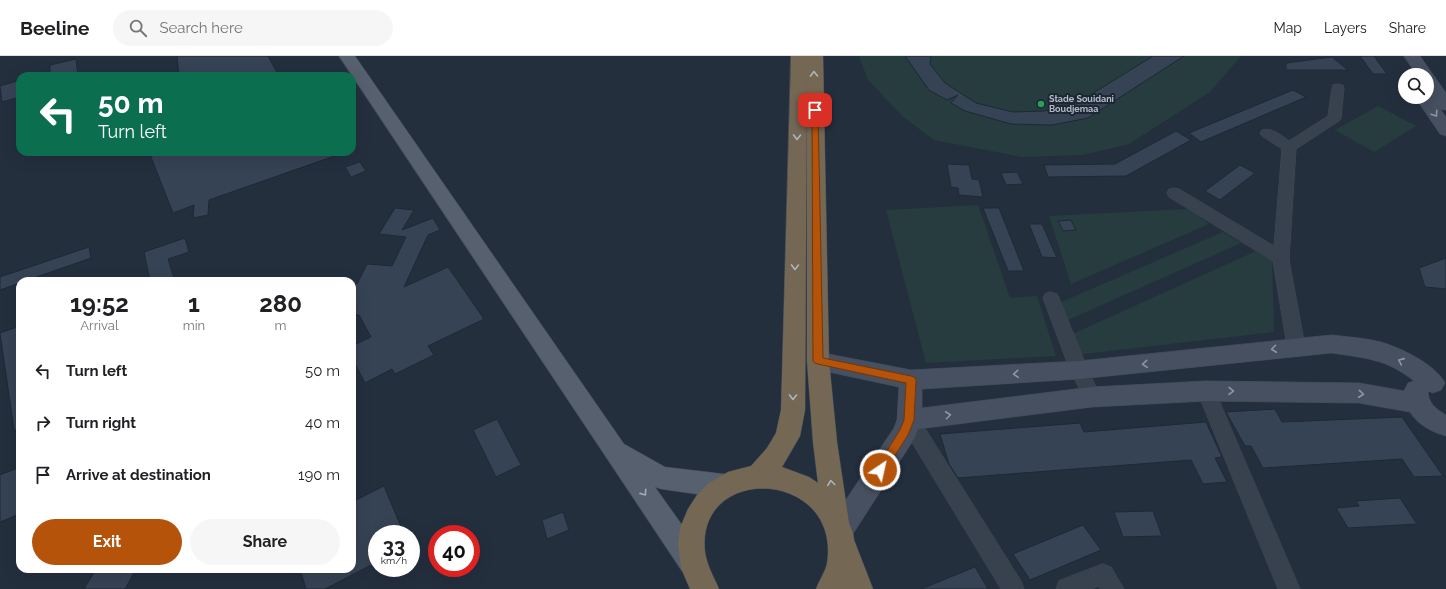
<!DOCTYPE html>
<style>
:root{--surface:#fff;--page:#f6f6f6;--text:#202124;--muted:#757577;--line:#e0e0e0;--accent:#b45309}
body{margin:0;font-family:Raleway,sans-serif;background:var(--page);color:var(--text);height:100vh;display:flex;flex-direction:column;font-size:15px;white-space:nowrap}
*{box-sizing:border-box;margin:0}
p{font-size:13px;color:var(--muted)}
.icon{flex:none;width:22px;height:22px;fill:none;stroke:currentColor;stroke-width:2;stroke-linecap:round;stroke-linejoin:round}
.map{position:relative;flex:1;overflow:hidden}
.details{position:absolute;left:16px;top:221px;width:340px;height:296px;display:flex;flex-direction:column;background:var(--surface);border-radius:12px;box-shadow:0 4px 16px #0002}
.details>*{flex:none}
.top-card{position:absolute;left:16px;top:16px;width:340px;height:84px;border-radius:12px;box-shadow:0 4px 16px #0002;background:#0b6e4f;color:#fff;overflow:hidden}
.buttons{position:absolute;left:1398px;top:12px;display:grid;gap:8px}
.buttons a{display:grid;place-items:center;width:36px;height:36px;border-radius:50%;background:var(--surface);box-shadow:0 4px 16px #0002;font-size:20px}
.speed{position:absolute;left:368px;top:469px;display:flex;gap:8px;font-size:20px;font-weight:700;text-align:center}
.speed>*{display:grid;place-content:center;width:52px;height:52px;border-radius:50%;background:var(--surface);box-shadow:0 4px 16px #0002;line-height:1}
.speed small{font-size:10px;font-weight:400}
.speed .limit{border:6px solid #d22;background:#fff;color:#111}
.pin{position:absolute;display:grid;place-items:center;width:34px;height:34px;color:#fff;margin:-17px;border-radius:8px;box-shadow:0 2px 6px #0006}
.me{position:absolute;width:44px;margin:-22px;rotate:34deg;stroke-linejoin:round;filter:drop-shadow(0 0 3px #0008)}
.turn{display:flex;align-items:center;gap:14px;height:84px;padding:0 16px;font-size:18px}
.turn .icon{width:52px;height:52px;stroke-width:2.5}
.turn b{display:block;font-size:28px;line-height:34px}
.eta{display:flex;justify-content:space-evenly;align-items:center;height:68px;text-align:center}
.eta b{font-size:24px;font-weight:700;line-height:28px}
.primary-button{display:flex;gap:8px;margin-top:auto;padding:8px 16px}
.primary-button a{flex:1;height:46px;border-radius:24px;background:var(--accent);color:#fff;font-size:16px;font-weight:700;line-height:46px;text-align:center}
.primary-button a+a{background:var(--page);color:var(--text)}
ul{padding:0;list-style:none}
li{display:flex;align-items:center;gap:12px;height:52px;padding:0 16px}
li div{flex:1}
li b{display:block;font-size:15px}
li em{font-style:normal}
header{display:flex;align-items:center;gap:24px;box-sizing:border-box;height:56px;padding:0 20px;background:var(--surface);border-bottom:1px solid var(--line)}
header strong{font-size:19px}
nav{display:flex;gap:22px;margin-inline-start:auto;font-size:14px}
.search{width:280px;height:36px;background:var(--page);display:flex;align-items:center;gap:10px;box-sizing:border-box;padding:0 14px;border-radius:22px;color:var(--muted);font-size:15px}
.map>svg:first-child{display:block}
</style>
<header>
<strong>Beeline</strong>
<div class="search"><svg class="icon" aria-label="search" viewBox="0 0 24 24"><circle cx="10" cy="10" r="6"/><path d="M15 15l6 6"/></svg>Search here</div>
<nav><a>Map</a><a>Layers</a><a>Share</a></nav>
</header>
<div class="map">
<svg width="1446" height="533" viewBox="0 0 1446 533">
<rect width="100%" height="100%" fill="#242f3e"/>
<g fill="#263c3f">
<polygon points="859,0 1241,0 1210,36 1129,88 1083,99 1022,101 934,84 902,60 868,24"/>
<polygon points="1378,50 1416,70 1374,96 1335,74"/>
<polygon points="978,149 1010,242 1037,240 1056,300 926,307 886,154"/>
<polygon points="1189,153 1209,168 1071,228 1049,160"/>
<polygon points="1223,176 1241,187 1068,264 1059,247"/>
<polygon points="1256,195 1272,205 1274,276 1075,299 1068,280"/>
</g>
<g fill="#364354" stroke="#1f2835">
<polygon points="177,0 268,0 279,20 179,20"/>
<polygon points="905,0 931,0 930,8 945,27 976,47 1013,56 1044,55 1074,49 1153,0 1184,0 1088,62 1052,69 1011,68 965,55 951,47 958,39 947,44 929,34"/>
<polygon points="1360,0 1374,0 1387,18 1373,18"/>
<polygon points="1332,1 1348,14 1286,14 1286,7"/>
<polygon points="76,3 78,20 50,20 50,9"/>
<polygon points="20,24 20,41 2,46 0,30"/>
<polygon points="1293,34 1306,41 1201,86 1189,77"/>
<polygon points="1176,75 1191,84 1126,120 1048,121 1044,109 1115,108"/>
<polygon points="149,96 339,96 340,98 209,144 208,159 193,162 194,149 173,157"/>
<polygon points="360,106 366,115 351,121 345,111"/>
<polygon points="947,108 969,109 972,123 979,124 983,141 959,139 958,132 951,131"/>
<polygon points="1240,109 1255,117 1220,144 1205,135"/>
<polygon points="1017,116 1023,128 1006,129 1001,117"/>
<polygon points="395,152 414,154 402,174 433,162 440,174 428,179 404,231 448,211 484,263 428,290 434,299 395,318 392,313 365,327 352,302 352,290 371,281 359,259 352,258 352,227 357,228 367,208 392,210 406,181 379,178"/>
<polygon points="983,152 999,152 1024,215 1008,215"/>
<polygon points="1071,164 1076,174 1063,175 1058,165"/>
<polygon points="1029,168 1042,168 1057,202 1042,201"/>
<polygon points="185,182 189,196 168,203 175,225 150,225 144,196"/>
<polygon points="89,191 91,202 25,225 20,225 20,227 0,234 0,221"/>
<polygon points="1446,202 1446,233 1425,231 1419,212"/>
<polygon points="20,270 20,374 14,374 0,277"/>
<polygon points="1275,353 1282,366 1402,361 1443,420 1414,421 1402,403 1263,412 1251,390 1245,390 1226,356"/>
<polygon points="497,363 521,409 496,421 473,374"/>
<polygon points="1206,366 1222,401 1215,402 1227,426 1203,428 1191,404 958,422 949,408 940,378 1080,367 1084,376"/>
<polygon points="20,411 20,458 0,466 0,419"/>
<polygon points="384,430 404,478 377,478 377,506 325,533 306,533 300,513 352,513 352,446"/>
<polygon points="1400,442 1417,468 1348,472 1336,452 1359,450 1356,445"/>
<polygon points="1153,455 1162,480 1123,481 1114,456"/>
<polygon points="563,456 569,474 547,483 542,464"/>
<polygon points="1083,469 1101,494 1030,524 1013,498"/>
<polygon points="975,511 988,533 921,533"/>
<polygon points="96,513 132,513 130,516 134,517 125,533 84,533"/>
</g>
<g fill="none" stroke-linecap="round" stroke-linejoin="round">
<g stroke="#414a57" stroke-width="1">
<g id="street">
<path d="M1338,28L1343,29L1344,32L1341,62L1339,65L1296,93L1289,204L1305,290L1302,295L1296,297L1290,295L1287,290L1273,205L1169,141L1167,137L1169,133L1174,132L1179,133L1274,190L1282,93L1262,80L1260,77L1262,74C1272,71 1281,79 1289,85L1328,60L1332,32L1333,29Z"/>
<polygon points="1051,236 1057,238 1059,242 1088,314 1101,341 1098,346 1092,349 1086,346 1070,314 1043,242 1045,238"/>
<polygon points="1206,327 1212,330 1215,335 1300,533 1278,533 1197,335 1200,330"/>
<polygon points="909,356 916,358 1021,525 1024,533 1001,533 902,370 900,364 902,358"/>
<polygon points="1103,508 1111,511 1124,533 1100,533 1099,530 1092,533 1056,533 1059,525"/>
</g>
</g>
<g stroke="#414a57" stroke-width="1">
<g id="secondary">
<polygon points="1404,0 1420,0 1446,37 1446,54 1440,53 1427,34 1427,19 1417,19"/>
<polygon points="1427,37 1429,37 1446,61 1446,80 1440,78 1415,41 1427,41"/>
<path d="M1332,279C1348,281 1365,282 1381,286C1401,292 1435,308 1445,327L1441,334L1433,337L1428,335C1428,347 1436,353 1446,359V380C1432,376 1418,369 1410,356L1359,347L1206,345L1092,351L918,373L914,383L849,484L840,488L831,484L827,475L831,466L894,372L897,364L899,331L810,312L807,305L810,298L818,296L911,314L1079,305ZM1332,297C1365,302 1387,303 1414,325L1408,327L1404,335L1359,327L1206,325L1092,331L922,352V333L1079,323Z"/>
</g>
</g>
<g stroke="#414a57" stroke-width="1">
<polygon id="primary" points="339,0 355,0 624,388 665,411 724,418 733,422 737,430 733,438 724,442 661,433 655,431 702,497 706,506 702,515 692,519 682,515"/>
</g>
<g stroke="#434c59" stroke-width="1">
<path id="highway" d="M791,0H823L829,305L837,386L849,467L853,477L854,484L873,533H816C819,525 825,516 827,508C842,413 695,406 705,496C707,510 714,521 719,533H690L681,512L678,488L680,472L688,453L697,439L709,427L728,416L751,410L767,392L776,377L781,354ZM807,17V305L813,386L818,427L809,421L782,411L800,380L805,354Z"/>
</g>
<use href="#street" fill="#38414e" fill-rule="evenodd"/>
<use href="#secondary" fill="#465061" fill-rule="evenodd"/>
<use href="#primary" fill="#56606e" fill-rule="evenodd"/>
<use href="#highway" fill="#746855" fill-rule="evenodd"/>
</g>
<defs><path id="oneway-chevron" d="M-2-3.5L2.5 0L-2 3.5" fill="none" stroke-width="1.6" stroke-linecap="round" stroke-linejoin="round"/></defs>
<g stroke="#aeb4bd">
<use href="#oneway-chevron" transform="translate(814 18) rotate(-91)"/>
<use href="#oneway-chevron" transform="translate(797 81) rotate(91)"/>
<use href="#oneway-chevron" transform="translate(795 211) rotate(91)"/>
<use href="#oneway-chevron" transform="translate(793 341) rotate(91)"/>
<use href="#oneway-chevron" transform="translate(831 427) rotate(-98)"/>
</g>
<g stroke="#8e96a5">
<use href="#oneway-chevron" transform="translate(1435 58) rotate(56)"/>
<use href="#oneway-chevron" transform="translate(1274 293) rotate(173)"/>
<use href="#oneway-chevron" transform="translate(1401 305) rotate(-156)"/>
<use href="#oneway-chevron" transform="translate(1145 308) rotate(175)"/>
<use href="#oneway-chevron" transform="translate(1016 318) rotate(176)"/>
<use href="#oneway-chevron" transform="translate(1231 335) rotate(1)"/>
<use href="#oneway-chevron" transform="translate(1361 338) rotate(6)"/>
<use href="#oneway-chevron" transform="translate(948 359) rotate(-7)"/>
</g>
<use stroke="#a1aab7" href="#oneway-chevron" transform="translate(644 437) rotate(55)"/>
<polygon fill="#b45309" stroke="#753606" points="812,52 815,52 818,54 823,302 911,320 914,321 916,324 914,364 908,379 883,418 880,419 876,418 875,414 900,374 904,364 906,327 818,308 815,307 813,305"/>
<circle fill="#2e9e5b" stroke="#1d2633" stroke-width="1.5" cx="1041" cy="48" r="4"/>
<g text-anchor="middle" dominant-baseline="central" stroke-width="4" stroke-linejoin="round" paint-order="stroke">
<g font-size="9" font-weight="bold" fill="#b4bcc9" stroke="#1d2633" text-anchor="start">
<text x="1049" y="43">Stade Souidani<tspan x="1049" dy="10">Boudjemaa</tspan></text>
</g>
</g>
</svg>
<div class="buttons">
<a><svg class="icon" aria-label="search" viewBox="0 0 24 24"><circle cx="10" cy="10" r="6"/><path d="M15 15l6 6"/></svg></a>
</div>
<div class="speed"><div>33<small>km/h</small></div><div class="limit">40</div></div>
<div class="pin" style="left:815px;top:54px;background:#d93025"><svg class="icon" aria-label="arrive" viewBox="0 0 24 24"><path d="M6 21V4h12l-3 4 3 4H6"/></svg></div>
<svg class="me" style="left:880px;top:414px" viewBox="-20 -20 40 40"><circle r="17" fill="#b45309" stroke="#fff" stroke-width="3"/><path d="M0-11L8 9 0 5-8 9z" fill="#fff"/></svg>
<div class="top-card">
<div class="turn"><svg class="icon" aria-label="left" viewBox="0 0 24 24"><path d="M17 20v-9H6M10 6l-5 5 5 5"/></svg><div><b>50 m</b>Turn left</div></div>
</div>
<section class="details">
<div class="eta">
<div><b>19:52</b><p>Arrival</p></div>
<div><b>1</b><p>min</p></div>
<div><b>280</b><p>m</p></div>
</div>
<ul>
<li><svg class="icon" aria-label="left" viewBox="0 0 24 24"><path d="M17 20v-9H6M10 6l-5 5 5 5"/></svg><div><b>Turn left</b></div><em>50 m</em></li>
<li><svg class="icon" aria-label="right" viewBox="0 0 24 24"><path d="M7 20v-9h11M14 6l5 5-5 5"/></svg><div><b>Turn right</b></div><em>40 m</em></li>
<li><svg class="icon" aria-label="arrive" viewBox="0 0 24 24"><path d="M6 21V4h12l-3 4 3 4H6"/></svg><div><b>Arrive at destination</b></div><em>190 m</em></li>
</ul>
<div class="primary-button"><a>Exit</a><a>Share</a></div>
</section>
</div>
